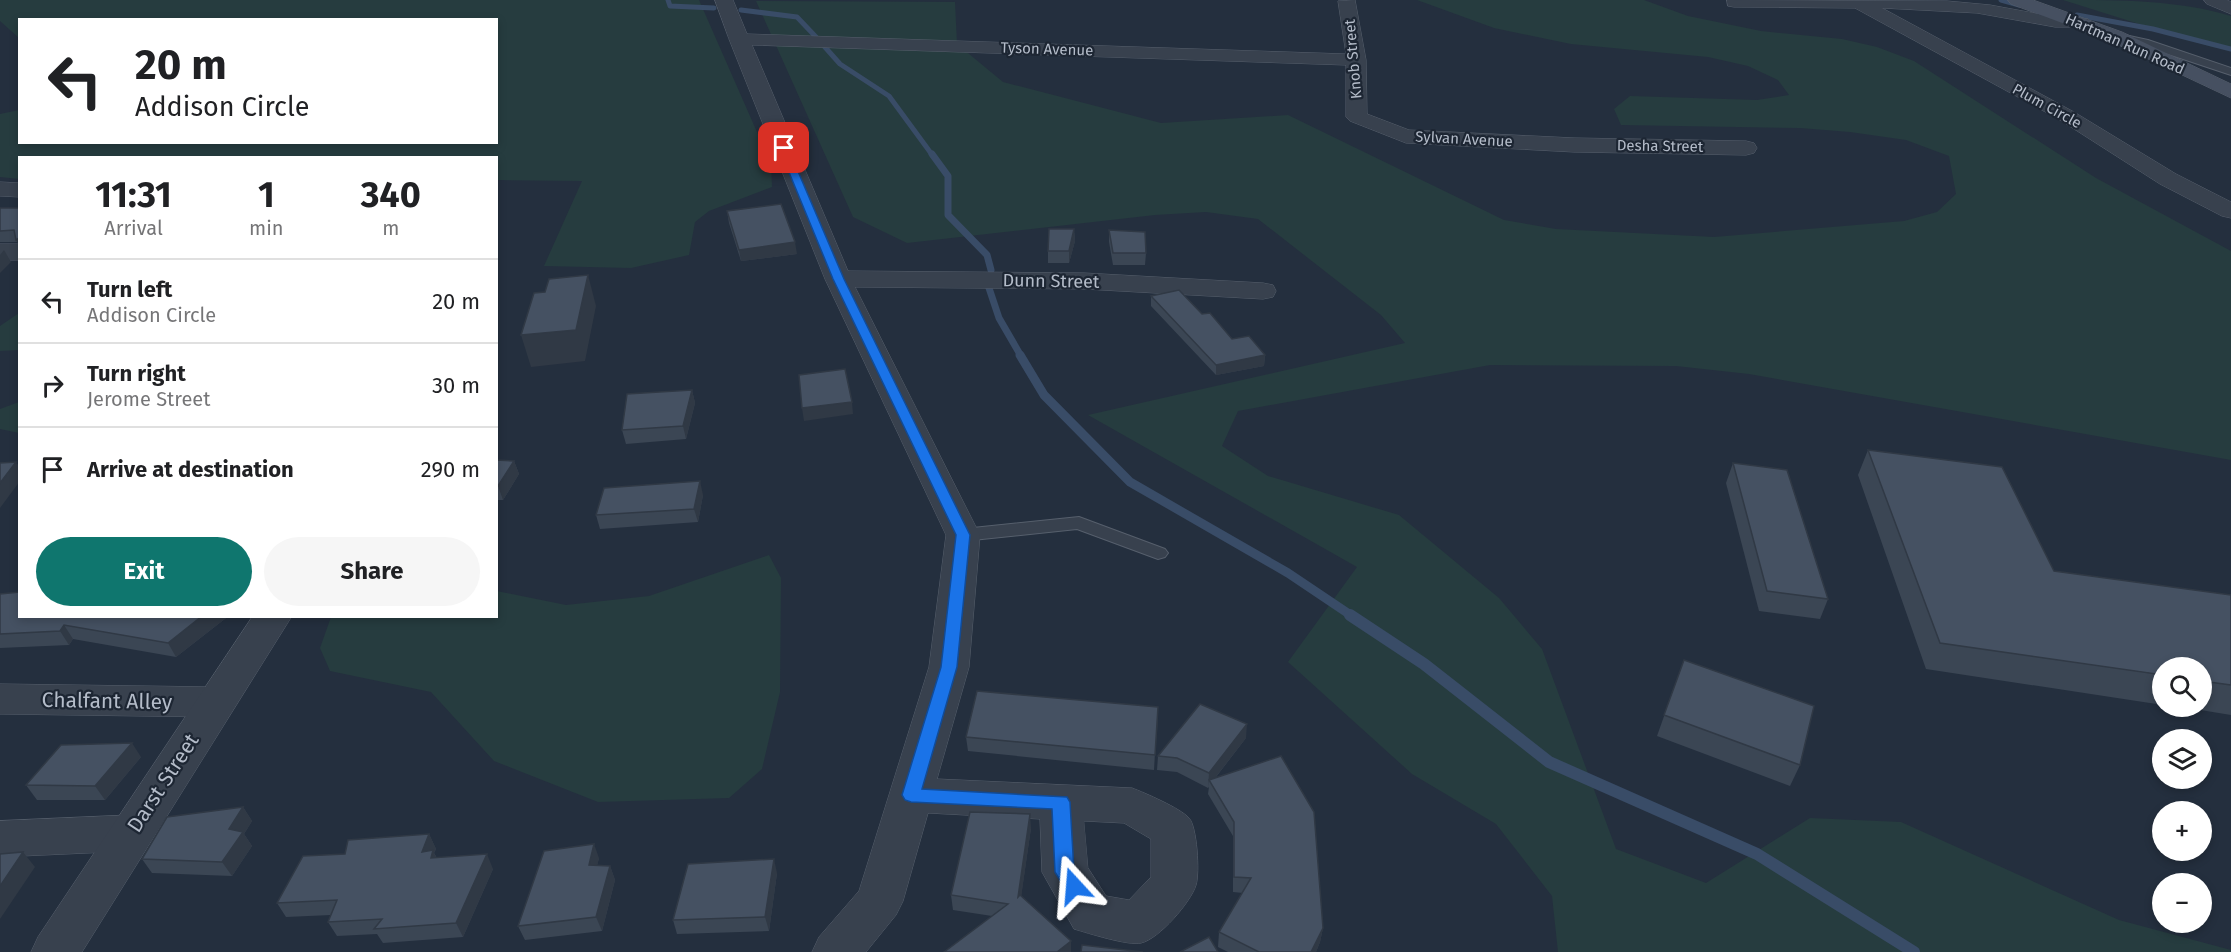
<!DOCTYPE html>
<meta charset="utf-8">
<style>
:root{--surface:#fff;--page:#f6f6f6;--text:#202124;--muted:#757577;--line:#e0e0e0;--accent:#0f766e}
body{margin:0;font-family:"Fira Sans",sans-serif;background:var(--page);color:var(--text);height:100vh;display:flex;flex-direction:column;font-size:22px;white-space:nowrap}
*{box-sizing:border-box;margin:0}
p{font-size:20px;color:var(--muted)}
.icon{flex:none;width:33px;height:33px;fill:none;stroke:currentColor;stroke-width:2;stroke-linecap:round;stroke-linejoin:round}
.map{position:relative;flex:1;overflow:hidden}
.sheet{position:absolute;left:18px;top:156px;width:480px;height:462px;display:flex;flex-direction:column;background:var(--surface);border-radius:0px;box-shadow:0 3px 9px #0003}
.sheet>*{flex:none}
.top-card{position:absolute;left:18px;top:18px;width:480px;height:126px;border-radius:0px;box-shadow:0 3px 9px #0003;background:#fff;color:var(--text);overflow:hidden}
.fabs{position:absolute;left:2152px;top:657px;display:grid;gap:12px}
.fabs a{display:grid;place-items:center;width:60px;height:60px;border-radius:50%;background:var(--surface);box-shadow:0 3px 9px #0003;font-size:30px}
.pin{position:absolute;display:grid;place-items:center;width:51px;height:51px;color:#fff;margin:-26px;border-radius:12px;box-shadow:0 3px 9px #0006}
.me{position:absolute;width:66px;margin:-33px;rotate:341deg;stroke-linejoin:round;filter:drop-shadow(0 0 4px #0008)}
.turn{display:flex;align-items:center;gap:21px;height:126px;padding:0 18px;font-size:27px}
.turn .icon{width:78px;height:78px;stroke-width:2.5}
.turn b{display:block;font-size:42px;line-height:51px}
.eta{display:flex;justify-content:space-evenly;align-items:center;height:102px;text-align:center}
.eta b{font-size:36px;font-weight:700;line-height:42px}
.primary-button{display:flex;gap:12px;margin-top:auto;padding:12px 18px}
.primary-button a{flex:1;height:69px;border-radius:36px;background:var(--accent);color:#fff;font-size:24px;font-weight:700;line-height:69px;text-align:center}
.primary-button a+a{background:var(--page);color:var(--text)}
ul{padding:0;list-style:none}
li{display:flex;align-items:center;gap:18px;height:84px;padding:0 18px;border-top:2px solid var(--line)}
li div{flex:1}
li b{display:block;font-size:22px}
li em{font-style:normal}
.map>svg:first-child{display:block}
</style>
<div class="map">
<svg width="2231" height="952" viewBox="0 0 2231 952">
<rect width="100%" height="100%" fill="#242f3e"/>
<g fill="#263c3f">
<polygon points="0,0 699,0 771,164 772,187 709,211 695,222 689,255 631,268 544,266 582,181 497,180 496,158 20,158 19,179 0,177 0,114 19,110 20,142 496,142 496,20 20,20 19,38 0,21"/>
<polygon points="1417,0 1644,0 1688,16 1761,31 1842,39 1877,47 1914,61 2096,178 2231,251 2231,460 1749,374 1676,366 1490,365 1238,411 1222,446 1268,476 1399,515 1499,598 1542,649 1616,849 1706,883 1810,818 1901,822 2119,920 2231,950 2231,952 1558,952 1552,896 1496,824 1412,774 1288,662 1357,567 1088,415 1405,343 1381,315 1258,219 1206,212 1155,215 907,243 853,217 756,1 955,2 957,44 1003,82 1161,123 1288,115 1504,220 1556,229 1714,237 1904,221 1937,212 1956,194 1949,156 1906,140 1850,132 1800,128 1621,125 1614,109 1630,96 1757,100 1789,95 1778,80 1748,66 1708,57 1571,44 1494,28"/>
<path d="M2063,0C2119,0 2178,0 2231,16V50L2212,47Z"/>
<polygon points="19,313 19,350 0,351 0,326"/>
<polygon points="19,402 19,433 0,429 0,409"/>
<polygon points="769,555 781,578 780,692 762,769 729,798 598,802 494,761 431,692 330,671 320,648 331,617 496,616 497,591 566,605 649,596"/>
</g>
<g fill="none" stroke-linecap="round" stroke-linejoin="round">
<g stroke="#394c67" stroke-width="5">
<polyline points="668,0 670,6 714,8"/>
<polyline points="2001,0 2019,5"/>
<polyline points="741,10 797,17 816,37"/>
<polyline points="2077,15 2153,29 2231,49"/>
<polyline points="824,46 840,64 889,96 933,156"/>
</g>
<g stroke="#394c67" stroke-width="7">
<polyline points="932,154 948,176 948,215 987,255 991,270"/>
<polyline points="989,288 999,318 1021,356"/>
</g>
<polyline stroke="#394c67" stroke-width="9" points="1020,355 1044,395 1130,482 1288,573 1352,616"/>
<polyline stroke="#394c67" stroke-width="12" points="1350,615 1424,664 1549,762 1757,854 1914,952"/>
<g stroke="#565f6c" stroke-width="2">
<g id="service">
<polygon points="2120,34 2148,40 2231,68 2231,75 2141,45 2116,39 2116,35"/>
<polygon points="1079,517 1165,549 1168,553 1165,557 1158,559 1077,529 963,541 956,539 953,535 956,531 963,529"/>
</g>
</g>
<g stroke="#565f6c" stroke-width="1">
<g id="minor">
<path d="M715,0H733L747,34L1346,54L1338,1L1355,0L1366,60L1367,114L1409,130L1574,138L1746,141L1754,143L1757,148L1754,153L1746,155L1574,152L1406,143L1350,121L1346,117V65L752,45L848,271L1084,273L1263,283L1273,285L1276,291L1273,297L1263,299L1084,289L855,287L980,535L969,667L937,779L1132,788C1145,793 1180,808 1189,818C1197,826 1200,873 1196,885C1191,902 1159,939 1141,943C1128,946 1088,933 1074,929L1042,872L1040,819L928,813L903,901L896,915L866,952H812L819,937L859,891L929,667L946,535L825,279L729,39ZM1084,821L1124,823L1151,839V877L1129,900L1106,896L1088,868Z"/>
<polygon points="1727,0 1947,1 1990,5 2055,17 2088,19 2091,23 2088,27 2055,27 1977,13 1882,8 2074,112 2176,174 2231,202 2231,218 2222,216 2160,184 2060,120 1855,8 1734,7 1728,6"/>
<polygon points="2204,0 2227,0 2231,2 2231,14 2207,4"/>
<polygon points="0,182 20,183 20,197 0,196"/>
<polygon points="0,684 215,687 229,691 235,702 229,713 215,717 0,714"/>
<polygon points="131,815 147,820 153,833 147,846 131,851 0,857 0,821"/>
</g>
</g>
<g stroke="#565f6c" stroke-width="1">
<g id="tertiary">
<rect x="0" y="244" width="20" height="16"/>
<polygon points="253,616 292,616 82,952 31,952 38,937"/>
</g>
</g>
<g stroke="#565f6c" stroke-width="1">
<polygon id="secondary" points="2008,0 2033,0 2122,32 2231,84 2231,98 2108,40 2011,4"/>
</g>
<use href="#service" fill="#38414e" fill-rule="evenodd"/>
<use href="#minor" fill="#38414e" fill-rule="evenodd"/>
<use href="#tertiary" fill="#38414e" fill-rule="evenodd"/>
<use href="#secondary" fill="#465061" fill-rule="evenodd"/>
</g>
<g fill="#3b4654">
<polygon points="0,208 20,208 17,242 0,242"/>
<polygon points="727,211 797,254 741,261 729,223"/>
<polygon points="1074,229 1075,241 1069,263 1048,263 1048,251"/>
<polygon points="1109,230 1146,253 1145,265 1113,265 1109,242"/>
<polygon points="1151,296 1202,314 1232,339 1265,355 1264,366 1216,375 1151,306"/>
<polygon points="692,390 695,403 686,439 626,444 622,430"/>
<polygon points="1868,450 2054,571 2231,595 2231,715 2176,706 2202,706 2202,668 2163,668 2163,705 1926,669 1858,475"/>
<polygon points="496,460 514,461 519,474 503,500 496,500"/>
<polygon points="1733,463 1828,599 1820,619 1759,611 1726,483"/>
<polygon points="703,495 698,522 600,529 596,515"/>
<polygon points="0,594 20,616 226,618 176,657 73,639 69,645 0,648"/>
<polygon points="1684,660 1800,765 1790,786 1657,736"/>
<polygon points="1158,707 1154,770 968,751 966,737"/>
<polygon points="1246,738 1216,777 1323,928 1320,942 1316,952 1228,952 1218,947 1219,932 1243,893 1233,892 1233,836 1208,794 1209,787 1208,788 1177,772 1157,770 1158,756"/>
<polygon points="141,757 105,800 37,800 26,785"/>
<polygon points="243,807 252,821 244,834 252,846 232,876 152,873 142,859"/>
<polygon points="1031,828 1021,896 992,916 953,910 951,895"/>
<polygon points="429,834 436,849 434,853 437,858 493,869 463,937 383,943 377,934 337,936 328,922 331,915 286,917 277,903 345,854"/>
<polygon points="599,858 597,865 610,866 615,880 602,931 525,940 518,926"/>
<polygon points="777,873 769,931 677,934 673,920"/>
</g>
<g fill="#303945">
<polygon points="1074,229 1075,241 1069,263 1069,251"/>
<polygon points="20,237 20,247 16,240"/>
<polygon points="795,242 797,254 741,261 739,250"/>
<polygon points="4,250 11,262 0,273 0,255"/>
<polygon points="588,275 596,306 585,361 531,367 521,335"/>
<polygon points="1265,355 1264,366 1216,375 1216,365"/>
<polygon points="692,390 695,403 686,439 683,426"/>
<polygon points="852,402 853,414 804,421 802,408"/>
<polygon points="514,461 519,474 503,500 498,486"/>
<polygon points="16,462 20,468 20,481 0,508 0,483"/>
<polygon points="700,481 703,495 698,522 694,509"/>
<polygon points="202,616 225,616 226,618 176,657 168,643"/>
<polygon points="64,625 73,639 69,645 60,631"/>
<polygon points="1158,707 1158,721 1154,770 1155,755"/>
<polygon points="1247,724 1246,738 1211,783 1209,780 1208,788 1209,773"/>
<polygon points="132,743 141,757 105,800 95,786"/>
<polygon points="243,807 252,821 244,834 252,846 232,876 222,862 229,829"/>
<polygon points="1030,814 1031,828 1019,912 1018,897"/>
<polygon points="429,834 436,849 434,853 440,865 422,852"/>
<polygon points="594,844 599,858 594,879 589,865"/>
<polygon points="23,852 35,867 0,919 0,886"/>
<polygon points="487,854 493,869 463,937 456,923"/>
<polygon points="774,859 777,873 769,931 765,917"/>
<polygon points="610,866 615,880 602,931 596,917"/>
<polygon points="1323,928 1320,942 1316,952 1311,952"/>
<polygon points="1071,941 1071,952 1057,952"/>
</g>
<g fill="#455162" stroke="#303945" stroke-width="1.5">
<polygon points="781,204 795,242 739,250 727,211"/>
<polygon points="0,208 20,208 20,237 16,240 14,230 0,231"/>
<polygon points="1049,229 1074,229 1069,251 1048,251"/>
<polygon points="1109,230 1145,232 1146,253 1113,253"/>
<polygon points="588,275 576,330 521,335 534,293 545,292 549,279"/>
<polygon points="1179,290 1202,314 1210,313 1232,339 1249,336 1265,355 1216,365 1151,296"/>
<polygon points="845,369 852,402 802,408 799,375"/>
<polygon points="692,390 683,426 622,430 627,394"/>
<polygon points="1868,450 2002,467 2054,571 2231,595 2231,685 2202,681 2202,668 2163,668 2163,675 1940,643"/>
<polygon points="496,460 514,461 498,486 496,486"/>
<polygon points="16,462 0,483 0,463"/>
<polygon points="1733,463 1787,470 1828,599 1767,591"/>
<polygon points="700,481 694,509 596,515 604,488"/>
<polygon points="20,592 20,616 202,616 168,643 64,625 60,631 0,634 0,594"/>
<polygon points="1684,660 1814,706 1800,765 1664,715"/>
<polygon points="977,691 1158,707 1155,755 966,737"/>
<polygon points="1200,704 1247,724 1209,773 1177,758 1158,756"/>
<polygon points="132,743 95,786 26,785 61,745"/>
<polygon points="1281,756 1314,812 1323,928 1311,952 1259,952 1219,932 1251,878 1234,877 1234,822 1209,780"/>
<polygon points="243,807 229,829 243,832 222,862 142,859 167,817"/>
<polygon points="970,812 1030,814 1018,897 1020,895 1071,941 1057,952 944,952 1008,904 951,895"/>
<polygon points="429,834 422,852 433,850 431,858 487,854 456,923 374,929 382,919 328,922 337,900 277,903 303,856 345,854 348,840"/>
<polygon points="594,844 589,865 610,866 596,917 518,926 544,851"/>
<polygon points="23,852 0,886 0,854"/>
<polygon points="774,859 765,917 673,920 688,864"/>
<polygon points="1209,937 1218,952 1180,952"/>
<polygon points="1082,945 1143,952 1081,952"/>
</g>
<polygon fill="#1a73e8" stroke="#114b97" stroke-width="1.5" points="784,145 788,148 844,279 970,535 957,667 922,789 1067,797 1070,802 1074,871 1083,886 1081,892 1074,894 1067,892 1055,872 1052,809 911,802 905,800 902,795 941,667 956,535 833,279 779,148"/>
<g text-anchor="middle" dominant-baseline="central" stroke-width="4.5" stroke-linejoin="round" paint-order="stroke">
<g font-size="15" fill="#b4bcc9" stroke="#1d2633">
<text transform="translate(2125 44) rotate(24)">Hartman Run Road</text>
<text transform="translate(1047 49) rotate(2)">Tyson Avenue</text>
<text transform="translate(1353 59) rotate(-95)">Knob Street</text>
<text transform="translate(2047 106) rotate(29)">Plum Circle</text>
<text transform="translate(1464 139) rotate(3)">Sylvan Avenue</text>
<text transform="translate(1660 146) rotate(1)">Desha Street</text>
</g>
<g font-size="18" fill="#b4bcc9" stroke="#1d2633">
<text transform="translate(1051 281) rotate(1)">Dunn Street</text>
</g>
<g font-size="21" fill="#b4bcc9" stroke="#1d2633">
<text transform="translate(107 701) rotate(1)">Chalfant Alley</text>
<text transform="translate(163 783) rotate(-57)">Darst Street</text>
</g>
</g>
</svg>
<div class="fabs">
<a><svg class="icon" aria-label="search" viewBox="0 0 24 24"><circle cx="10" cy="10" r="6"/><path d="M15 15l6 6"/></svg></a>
<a><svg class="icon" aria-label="layers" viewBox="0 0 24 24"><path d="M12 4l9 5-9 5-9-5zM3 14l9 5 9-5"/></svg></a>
<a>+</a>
<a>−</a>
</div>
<div class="pin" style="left:784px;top:148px;background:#d93025"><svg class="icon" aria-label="arrive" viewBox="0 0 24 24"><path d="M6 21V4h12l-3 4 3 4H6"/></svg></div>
<svg class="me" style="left:1074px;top:886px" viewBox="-20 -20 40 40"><path d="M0-17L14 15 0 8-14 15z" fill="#1a73e8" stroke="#fff" stroke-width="4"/></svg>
<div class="top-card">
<div class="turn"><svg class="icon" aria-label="left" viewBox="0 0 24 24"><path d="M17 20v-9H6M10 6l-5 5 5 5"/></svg><div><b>20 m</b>Addison Circle</div></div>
</div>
<section class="sheet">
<div class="eta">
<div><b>11:31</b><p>Arrival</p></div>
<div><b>1</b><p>min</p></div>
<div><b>340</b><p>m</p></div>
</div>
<ul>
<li><svg class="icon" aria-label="left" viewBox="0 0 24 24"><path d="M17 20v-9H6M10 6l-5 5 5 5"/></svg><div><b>Turn left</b><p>Addison Circle</p></div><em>20 m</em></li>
<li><svg class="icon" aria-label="right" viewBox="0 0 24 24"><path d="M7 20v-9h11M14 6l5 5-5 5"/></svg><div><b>Turn right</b><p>Jerome Street</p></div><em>30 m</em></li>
<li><svg class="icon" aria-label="arrive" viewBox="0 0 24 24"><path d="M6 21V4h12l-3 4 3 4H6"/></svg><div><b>Arrive at destination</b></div><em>290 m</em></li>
</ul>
<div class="primary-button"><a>Exit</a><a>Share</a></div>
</section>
</div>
